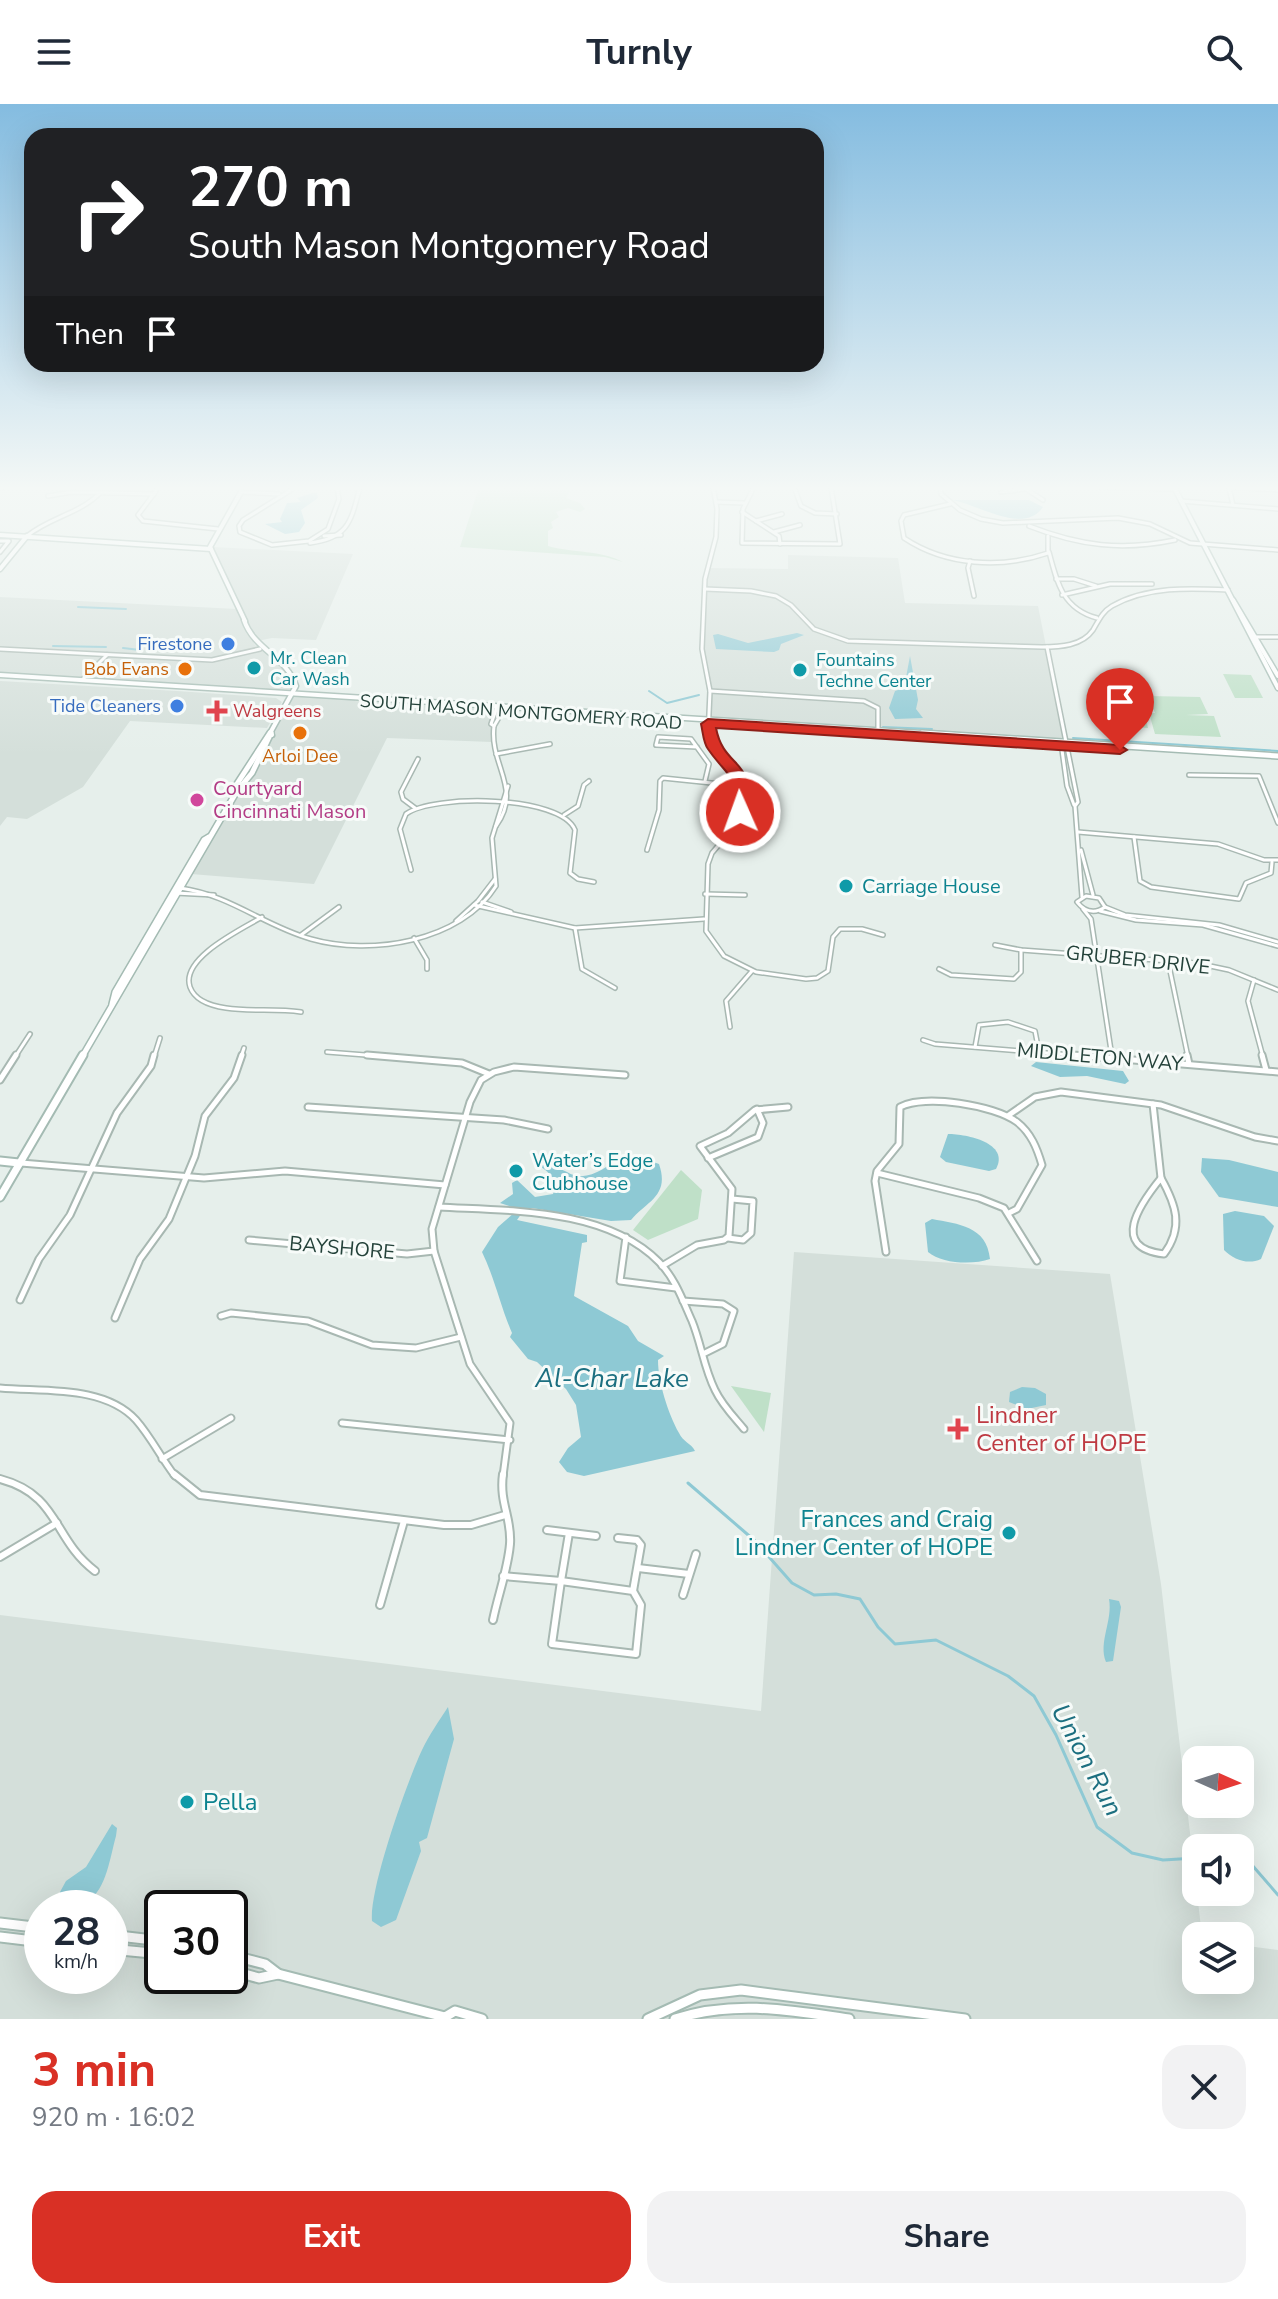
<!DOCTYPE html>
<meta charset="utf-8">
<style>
:root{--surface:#fff;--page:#f2f2f3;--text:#1f2937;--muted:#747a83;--accent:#d93025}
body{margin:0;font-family:"Nunito Sans",sans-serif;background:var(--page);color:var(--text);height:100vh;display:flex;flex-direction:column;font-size:30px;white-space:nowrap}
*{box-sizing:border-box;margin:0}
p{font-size:26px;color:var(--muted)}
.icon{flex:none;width:44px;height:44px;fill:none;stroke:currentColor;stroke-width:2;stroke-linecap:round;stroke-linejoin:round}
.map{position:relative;height:1915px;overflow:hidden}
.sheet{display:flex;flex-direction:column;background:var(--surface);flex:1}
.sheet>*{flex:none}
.top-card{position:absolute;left:24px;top:24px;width:800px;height:244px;border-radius:24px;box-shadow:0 8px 32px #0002;background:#202124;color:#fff;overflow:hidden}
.needle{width:52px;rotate:93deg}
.controls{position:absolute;left:1182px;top:1642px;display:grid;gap:16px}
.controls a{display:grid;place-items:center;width:72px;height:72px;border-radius:16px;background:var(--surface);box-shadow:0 8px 32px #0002;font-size:40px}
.speed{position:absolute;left:24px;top:1786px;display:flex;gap:16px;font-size:40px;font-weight:700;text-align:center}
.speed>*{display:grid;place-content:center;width:104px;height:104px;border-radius:50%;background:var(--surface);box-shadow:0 8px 32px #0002;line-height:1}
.speed small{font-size:20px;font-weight:400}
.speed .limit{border:4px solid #111;border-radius:12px;background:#fff;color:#111}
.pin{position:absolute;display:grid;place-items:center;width:68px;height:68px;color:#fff;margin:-82px -34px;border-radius:50% 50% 50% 0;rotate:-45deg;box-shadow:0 0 8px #0007}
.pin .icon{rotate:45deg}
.me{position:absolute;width:88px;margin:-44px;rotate:358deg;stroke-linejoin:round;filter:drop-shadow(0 0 6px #0008)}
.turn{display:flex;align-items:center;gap:28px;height:168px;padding:0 32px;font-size:36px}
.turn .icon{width:104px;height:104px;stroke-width:2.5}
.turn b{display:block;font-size:56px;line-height:68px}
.then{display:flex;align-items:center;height:76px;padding:0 32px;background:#0003;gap:16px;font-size:30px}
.round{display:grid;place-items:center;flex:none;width:84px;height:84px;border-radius:24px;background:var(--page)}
.head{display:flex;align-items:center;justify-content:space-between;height:136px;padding:0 32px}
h1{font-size:48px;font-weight:700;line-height:60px;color:var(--accent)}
.button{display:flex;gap:16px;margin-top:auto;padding:16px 32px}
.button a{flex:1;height:92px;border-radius:24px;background:var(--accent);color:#fff;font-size:32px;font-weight:700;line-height:92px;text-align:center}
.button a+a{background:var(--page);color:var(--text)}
header{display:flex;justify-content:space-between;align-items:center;height:104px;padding:0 32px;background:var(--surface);font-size:36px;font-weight:700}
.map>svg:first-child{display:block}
</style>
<header><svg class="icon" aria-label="menu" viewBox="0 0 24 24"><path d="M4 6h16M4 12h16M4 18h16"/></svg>Turnly<svg class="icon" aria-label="search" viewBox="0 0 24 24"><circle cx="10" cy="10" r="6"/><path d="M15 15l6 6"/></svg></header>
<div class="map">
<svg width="1278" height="1915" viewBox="0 0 1278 1915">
<rect width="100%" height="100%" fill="#e6efeb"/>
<g fill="#d4dfda" fill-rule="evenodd">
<polygon points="213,443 353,450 316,536 272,534 257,537 247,518 243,519 255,541 292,568 295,574 293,589 355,594 355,597 497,606 492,620 494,622 492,638 387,634 314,780 191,770 293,590 0,571 0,493 237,505 212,454"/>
<polygon points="788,451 898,454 905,499 1038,502 1065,638 709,616 711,594 703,553 705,475 709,464 788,465"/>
<polygon points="0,577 177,587 276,594 282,598 267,624 130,617 83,683 27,715 7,713 0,722"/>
<path d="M794,1148L1110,1170L1161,1480L1202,1832H1196V1876H1240V1841L1278,1846V1915H0V1511L761,1607ZM42,1804H110V1872H42ZM162,1804H230V1872H162Z"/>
</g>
<g fill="#bfe0c8">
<path d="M479,383H572L566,394L580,399L585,405L580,408L568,404L556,408L559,413L551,418L553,424L548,427V442C572,449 602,446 623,458L605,453L460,443Z"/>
<polygon points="1223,570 1251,571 1263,594 1235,594"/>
<polygon points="1110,592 1141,593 1148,624 1117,622"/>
<polygon points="1148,592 1200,593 1208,610 1186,611 1214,612 1221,633 1155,630 1149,609 1155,609"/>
<polygon points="681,1066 702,1086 698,1115 648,1136 633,1126"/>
<polygon points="731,1282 771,1289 764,1328"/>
</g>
<g fill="#8ec9d4">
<polygon points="312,389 317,389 318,394 301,406 305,419 299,428 285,430 265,420 282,418 280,415 287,399 301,398 297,394"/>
<path d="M952,396H1029L1043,403C1024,431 980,401 952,396Z"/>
<polygon points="797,529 804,531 781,540 779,546 774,548 716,545 713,531 718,530 748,539"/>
<polygon points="910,552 918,596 916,605 923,614 895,615 889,604 895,587 904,584"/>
<polygon points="1036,958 1123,967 1129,977 1125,980 1087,972 1060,973 1031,962"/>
<path d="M948,1030C967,1030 1010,1039 996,1065L989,1067L946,1058L940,1053Z"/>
<path d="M622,1053L645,1055L659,1060C670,1092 647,1097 631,1116L611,1117L532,1104L524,1106L517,1116L587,1131V1138L582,1139L574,1192L628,1222L638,1237L664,1252L658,1256C658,1278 668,1309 679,1329C683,1338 691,1339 695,1347L584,1372L567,1368L559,1358L568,1344L581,1333L576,1301L566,1285L537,1258L528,1255L510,1233L512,1229C500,1201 495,1175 482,1148L498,1123L515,1108L512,1103L500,1099L513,1090L512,1079L517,1076L535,1093L553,1090C558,1077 550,1068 538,1061L542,1057C552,1059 558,1064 567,1068C587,1080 605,1063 622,1053Z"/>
<polygon points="1202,1054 1229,1056 1278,1068 1278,1103 1219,1093 1201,1068"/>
<path d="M1235,1107L1264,1112L1274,1122L1261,1155C1248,1161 1234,1156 1224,1146L1223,1110Z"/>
<path d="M932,1115C958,1120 987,1122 990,1155C973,1161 942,1160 928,1148L925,1119Z"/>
<polygon points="1022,1283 1035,1284 1046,1290 1046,1301 1027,1305 1009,1298 1010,1288"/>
<path d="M1109,1495L1119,1497L1121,1503L1113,1557L1106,1558C1098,1538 1113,1517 1109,1495Z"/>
<path d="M448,1603L454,1635L427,1734L419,1738L421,1747L396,1816L381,1823L372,1817C369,1785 407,1678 422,1646C429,1631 439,1617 448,1603Z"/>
<path d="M112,1720L117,1724L116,1732C111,1749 106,1788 88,1796C80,1800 70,1797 62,1796L60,1788L66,1777L86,1763Z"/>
</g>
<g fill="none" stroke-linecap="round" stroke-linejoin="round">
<g stroke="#8ec9d4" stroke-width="2">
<polyline points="78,503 126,505"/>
<polyline points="53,542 106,543"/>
<polyline points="123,544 140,546"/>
<polyline points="649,587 667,599 699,591"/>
<polyline points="883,623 932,625"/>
<polyline points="1073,634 1278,647"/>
</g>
<g stroke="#8ec9d4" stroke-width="3">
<polyline points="688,1379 754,1436 792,1479 814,1491 836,1490 860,1495 878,1523 895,1540 936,1536 1008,1572 1034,1592 1056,1631 1097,1723 1132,1749 1163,1756 1196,1754"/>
<polyline points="1240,1758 1252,1761 1278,1791"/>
</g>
<g stroke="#a8b8b2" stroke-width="6">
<g id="street-far2">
<polyline points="159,383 138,411 143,417 218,425"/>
<polyline points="296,383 243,416 239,422 240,428 272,441 309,437 328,425 339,395 337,383"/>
<polyline points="713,383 717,405 716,433 705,475 702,545 710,587 708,632 714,644 738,667 743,688 738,718 712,749 708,760 706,827 724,852 756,868 806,875 817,874 828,867 833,833 840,825 862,825 883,831"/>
<polyline points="754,383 743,405 742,439 840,440 831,383"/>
<polyline points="794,383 801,402 815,409 837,410"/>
<polyline points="940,383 941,390 960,406 981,415 1003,419 1118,414 1150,420 1190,439 1278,446"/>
<polyline points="1023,383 1043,396"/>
<polyline points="1098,383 1175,385"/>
<polyline points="1228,383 1278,386"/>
<polyline points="0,384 5,383"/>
<polyline points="1229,384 1233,401"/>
<polyline points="241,388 279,390"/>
<polyline points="1001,388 1025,385"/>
<polyline points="48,392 72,388 154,390"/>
<polyline points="1181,397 1278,405"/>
<polyline points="716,398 744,399"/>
<path d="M950,400L904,411L901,417L904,434C946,462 1001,465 1048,449V432"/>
<polyline points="742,408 779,432 780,440"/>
<polyline points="756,417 782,410"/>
<path d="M1029,422C1080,442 1122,447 1175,436"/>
<polyline points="774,428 800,421"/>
<path d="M27,432C50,413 80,410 101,388"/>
<polyline points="324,432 341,431"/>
<polyline points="0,437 9,437 0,448"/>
<path d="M310,439C349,434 351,417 360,383"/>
<path d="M1049,448C1057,479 1063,505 1097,514"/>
<polyline points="970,457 968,464 974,492"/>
<polyline points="1056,475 1074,475 1096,482"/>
<path d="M705,485L751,487L776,492L791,501L814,525L848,537L1042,543C1060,543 1082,542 1093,526C1099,516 1102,508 1112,502C1147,482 1190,484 1228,486"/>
<polyline points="1062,491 1110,480 1152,480"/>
<polyline points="1252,533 1278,533"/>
<polyline points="1047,543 1078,698 1075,702 1082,793"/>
<polyline points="0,545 212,556 260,545"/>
<polyline points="83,575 107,551"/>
<polyline points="710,587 864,597 878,604 878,627"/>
<polyline points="494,622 505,603"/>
<polyline points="697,643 656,641 658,633 691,635 709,660 705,677"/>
<polyline points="1066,645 1062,646 1067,682 1074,701"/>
<polyline points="496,650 550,640"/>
<polyline points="1189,671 1259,672 1278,719"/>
<polyline points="415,704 403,695 401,688 418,655"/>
<polyline points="564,711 578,702 584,681 589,677"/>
<path d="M496,722C523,685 489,661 494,622L491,620L497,603"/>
<polyline points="1078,728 1218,740 1264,756 1278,756"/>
<polyline points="1134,733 1140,777 1151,783 1239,795 1246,779 1271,769 1272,758"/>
<polyline points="647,746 659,706 660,677 663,674 721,680 751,679"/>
<polyline points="1081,746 1093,791"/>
<path d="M411,766L400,725L406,710C433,690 561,691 575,726L570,769L578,775L594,778"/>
<path d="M180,784C231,791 264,822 311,835C370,852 461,838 496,782L492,734L508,682"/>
<polyline points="175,789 214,791"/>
<polyline points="705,790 745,791"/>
<path d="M1086,792L1099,794L1105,803C1095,810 1085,808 1077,798Z"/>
<polyline points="482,798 511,808"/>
<polyline points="474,801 575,824 704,815"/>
<polyline points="1105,803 1125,811 1219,821 1278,838"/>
<polyline points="1083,805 1091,815 1112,953"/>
<polyline points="1100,807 1136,816 1203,821 1278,842"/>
<path d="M262,813C242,825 180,854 190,883C195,897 212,902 226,904C251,908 276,904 301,908"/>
<polyline points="456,817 478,797 495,775"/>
<polyline points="575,824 582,865 615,884"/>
<polyline points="301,831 339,803"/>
<polyline points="414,834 427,856 427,865"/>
<polyline points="995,841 1021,846 1196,859 1229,866 1278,886"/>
<polyline points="1168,857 1188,953"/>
<polyline points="939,865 951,871 1014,875 1021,868 1021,846"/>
<polyline points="1254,876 1248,897 1263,953"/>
<polyline points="730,923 726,897 752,867"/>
<polyline points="923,936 935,940 1097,953"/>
<polyline points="975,943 979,921 1008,918 1035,927 1039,948"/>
<polyline points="327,948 391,953"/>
<polyline points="15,953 30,930"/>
<polyline points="154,953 160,934"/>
<polyline points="241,953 244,944"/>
</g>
</g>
<g stroke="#a8b8b2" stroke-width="9">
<g id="street-far1">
<polyline points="367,951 462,959 489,970"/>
<polyline points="1073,951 1278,968"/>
<polyline points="1187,951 1189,960"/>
<polyline points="1262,951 1266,966"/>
<polyline points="0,976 16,951"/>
<polyline points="1153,1000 1161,1074"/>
<polyline points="308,1003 504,1016 548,1025"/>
<polyline points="1009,1011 1035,993 1061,988 1161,1001 1255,1033 1278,1037"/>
<polyline points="708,1054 758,1033 763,1019 757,1005"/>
<polyline points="21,1059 204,1074 285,1067 445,1081"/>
<polyline points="877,1069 979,1094 1004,1104 1037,1157"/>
<path d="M1161,1074C1176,1101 1184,1123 1164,1150C1109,1144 1140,1100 1161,1074Z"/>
<path d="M439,1103C510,1107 606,1104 659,1158C675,1174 683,1197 692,1217C701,1239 704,1264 715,1286C722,1301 734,1313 744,1325"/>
<polyline points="626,1133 620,1177 676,1184"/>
<polyline points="728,1134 743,1136 751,1129 753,1097 732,1095"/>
<polyline points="249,1136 407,1150 434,1147"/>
<path d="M886,1148L875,1077L877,1067L899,1040L900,1003C925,990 994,1001 1017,1018C1031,1029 1037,1044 1042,1061L1017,1105L1009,1109"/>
<polyline points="662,1162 697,1141 724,1136 729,1132 732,1085 700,1042 728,1029 755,1006 788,1003"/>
<polyline points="20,1196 39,1155 70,1111 117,1009 151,962 154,951"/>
<polyline points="683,1197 723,1200 734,1207 723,1240 705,1249"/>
<polyline points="221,1212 231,1209 308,1217 372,1241 416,1244 461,1233"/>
<polyline points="115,1214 140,1155 169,1115 195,1052 205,1012 234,974 242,951"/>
<path d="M0,1284C43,1288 104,1281 136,1316C151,1333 161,1354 175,1372"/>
<polyline points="342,1319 510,1336"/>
<polyline points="162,1355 231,1314"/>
<polyline points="503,1372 510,1319 470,1260 434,1147 432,1125 470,998 481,976 494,968 514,963 625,971"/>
</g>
</g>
<g stroke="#a8b8b2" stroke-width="10">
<g id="street">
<polyline points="174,1370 200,1391 444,1421 471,1421 505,1411"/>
<path d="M0,1375C60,1391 52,1434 95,1467"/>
<polyline points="547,1426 596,1432"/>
<polyline points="618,1434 637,1436 641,1441 633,1487"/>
<polyline points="0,1453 57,1419"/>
<polyline points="638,1464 689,1470"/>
<polyline points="503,1472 561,1477 569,1429"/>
<polygon points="561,1477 633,1487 641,1501 636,1550 552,1540"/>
<polyline points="683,1491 696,1450"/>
<polyline points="380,1501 404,1417"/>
<path d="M493,1516C498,1491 508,1465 510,1440C512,1414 499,1399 503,1370"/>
</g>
</g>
<g stroke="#a4bbb3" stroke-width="7">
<g id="secondary-far3">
<polyline points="1174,383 1278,584"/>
<polyline points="241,388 210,443 245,517"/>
<polyline points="0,431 211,445"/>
<polyline points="0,465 27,432"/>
<polyline points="1233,496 1278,572"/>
<path d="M244,516C254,546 287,553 296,582L269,631"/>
<polyline points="0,571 954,631"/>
<polyline points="271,628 272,631"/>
</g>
</g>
<g stroke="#a4bbb3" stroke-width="8">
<g id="secondary-far2">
<polyline points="922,629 1278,652"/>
<polyline points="237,687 235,683 270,629"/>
<polyline points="112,900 115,888 204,736 209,733"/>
<polyline points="82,953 237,687 252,669 271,629"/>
</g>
</g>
<g stroke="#a4bbb3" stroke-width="11">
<g id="secondary-far1">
<polyline points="0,1057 19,1059"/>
<polyline points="0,1093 83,951"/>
</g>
</g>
<g stroke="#a4bbb3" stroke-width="13">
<g id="secondary">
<polyline points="0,1819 42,1824"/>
<polyline points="110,1831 162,1837"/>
<polyline points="0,1833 42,1838"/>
<polyline points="110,1845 162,1850"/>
<polyline points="230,1851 265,1860 278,1870 445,1913 455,1907 482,1915"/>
<polyline points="230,1866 259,1874 278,1870"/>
<polyline points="648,1915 700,1891 741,1886 965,1915"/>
<path d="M675,1915C734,1896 789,1906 849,1915"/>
</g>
</g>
<use href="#street-far2" stroke="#fff" stroke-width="3"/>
<use href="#street-far1" stroke="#fff" stroke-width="5"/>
<use href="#street" stroke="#fff" stroke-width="6"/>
<use href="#secondary-far3" stroke="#fff" stroke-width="4"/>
<use href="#secondary-far2" stroke="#fff" stroke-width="5"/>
<use href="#secondary-far1" stroke="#fff" stroke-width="7"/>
<use href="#secondary" stroke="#fff" stroke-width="9"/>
</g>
<linearGradient id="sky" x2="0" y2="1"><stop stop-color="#84bce0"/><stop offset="0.59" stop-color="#f4f8f6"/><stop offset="1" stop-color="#f4f8f6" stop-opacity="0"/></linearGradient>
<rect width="1278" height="651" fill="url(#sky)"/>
<path fill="#d93025" stroke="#8d1f18" stroke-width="2" d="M708,615L1120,641L1127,646L1120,650L716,624C724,666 756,653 748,708L740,712L733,708C739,669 727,673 708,645C703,638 703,628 701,620Z"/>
<g fill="#3f7fe0" stroke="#f7fbf9" stroke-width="3">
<circle cx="228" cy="540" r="8"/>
<circle cx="177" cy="602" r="8"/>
</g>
<g fill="#0f9aa8" stroke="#f7fbf9" stroke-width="3">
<circle cx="254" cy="564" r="8"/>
<circle cx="800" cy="566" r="8"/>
<circle cx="846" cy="782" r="8"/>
<circle cx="516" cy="1067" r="8"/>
<circle cx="1009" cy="1429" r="8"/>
<circle cx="187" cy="1698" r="8"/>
</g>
<g fill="#e8710a" stroke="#f7fbf9" stroke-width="3">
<circle cx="185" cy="565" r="8"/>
<circle cx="300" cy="629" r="8"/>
</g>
<g fill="#e0444e" stroke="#f7fbf9" stroke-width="3">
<path d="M213 595h8v8h8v8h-8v8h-8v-8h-8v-8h8z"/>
<path d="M954 1313h8v8h8v8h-8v8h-8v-8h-8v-8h8z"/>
</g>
<circle fill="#d1479c" stroke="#f7fbf9" stroke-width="3" cx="197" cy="696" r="8"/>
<g text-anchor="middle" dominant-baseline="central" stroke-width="6" stroke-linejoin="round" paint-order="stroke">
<g font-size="18" fill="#366cbe" stroke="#f7fbf9" text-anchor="end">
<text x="212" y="540">Firestone</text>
<text x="161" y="602">Tide Cleaners</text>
</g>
<g font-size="18" fill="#0d838f" stroke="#f7fbf9" text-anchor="start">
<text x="270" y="554">Mr. Clean<tspan x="270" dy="21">Car Wash</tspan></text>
<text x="816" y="556">Fountains<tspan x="816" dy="21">Techne Center</tspan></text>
</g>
<g font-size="18" fill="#c56008" stroke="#f7fbf9" text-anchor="end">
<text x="169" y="565">Bob Evans</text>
<text x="300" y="652" text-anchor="middle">Arloi Dee</text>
</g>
<g font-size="18" fill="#be3a42" stroke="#f7fbf9" text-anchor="start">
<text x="233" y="607">Walgreens</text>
</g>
<g font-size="18" fill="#24423a" stroke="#f7fbf9">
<text transform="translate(521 608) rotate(4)">SOUTH MASON MONTGOMERY ROAD</text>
</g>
<g font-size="20" fill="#b23c85" stroke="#f7fbf9" text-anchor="start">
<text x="213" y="684">Courtyard<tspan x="213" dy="23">Cincinnati Mason</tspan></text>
</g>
<g font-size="20" fill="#0d838f" stroke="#f7fbf9" text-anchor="start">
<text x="862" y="782">Carriage House</text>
<text x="532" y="1056">Water’s Edge<tspan x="532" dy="23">Clubhouse</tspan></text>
</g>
<g font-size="20" fill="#24423a" stroke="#f7fbf9">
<text transform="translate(1138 856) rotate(6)">GRUBER DRIVE</text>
<text transform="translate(1100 953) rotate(5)">MIDDLETON WAY</text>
<text transform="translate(342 1144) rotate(5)">BAYSHORE</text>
</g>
<g font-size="24" fill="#be3a42" stroke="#f7fbf9" text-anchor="start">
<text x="976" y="1311">Lindner<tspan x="976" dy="28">Center of HOPE</tspan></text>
</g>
<g font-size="24" fill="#0d838f" stroke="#f7fbf9" text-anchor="end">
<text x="993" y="1415">Frances and Craig<tspan x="993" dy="28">Lindner Center of HOPE</tspan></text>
<text x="203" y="1698" text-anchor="start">Pella</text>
</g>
<g font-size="26" font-style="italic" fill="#1c6f80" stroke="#f7fbf9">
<text x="612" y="1274">Al-Char Lake</text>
<text transform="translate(1087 1656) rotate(62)">Union Run</text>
</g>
</g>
</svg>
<div class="controls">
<a><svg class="needle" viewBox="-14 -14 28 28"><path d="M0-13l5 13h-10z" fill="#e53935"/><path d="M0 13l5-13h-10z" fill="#747a83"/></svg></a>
<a><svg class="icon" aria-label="sound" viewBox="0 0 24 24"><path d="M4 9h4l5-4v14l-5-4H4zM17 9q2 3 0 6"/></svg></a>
<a><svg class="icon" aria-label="layers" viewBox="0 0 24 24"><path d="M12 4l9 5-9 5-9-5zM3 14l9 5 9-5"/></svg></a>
</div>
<div class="speed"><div>28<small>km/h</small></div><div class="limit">30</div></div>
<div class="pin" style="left:1120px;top:646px;background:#d93025"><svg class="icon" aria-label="arrive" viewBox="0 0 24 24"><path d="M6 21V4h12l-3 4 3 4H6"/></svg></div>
<svg class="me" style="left:740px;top:708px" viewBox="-20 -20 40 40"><circle r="17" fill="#d93025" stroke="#fff" stroke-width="3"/><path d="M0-11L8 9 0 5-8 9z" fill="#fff"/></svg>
<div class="top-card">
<div class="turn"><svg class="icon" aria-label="right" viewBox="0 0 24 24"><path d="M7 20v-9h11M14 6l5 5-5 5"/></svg><div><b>270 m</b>South Mason Montgomery Road</div></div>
<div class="then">Then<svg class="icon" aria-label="arrive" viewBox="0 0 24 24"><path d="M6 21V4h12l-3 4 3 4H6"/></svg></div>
</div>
</div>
<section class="sheet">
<div class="head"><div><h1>3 min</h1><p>920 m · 16:02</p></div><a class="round"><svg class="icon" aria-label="close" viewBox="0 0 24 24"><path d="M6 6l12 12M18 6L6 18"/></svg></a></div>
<div class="button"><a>Exit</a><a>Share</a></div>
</section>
